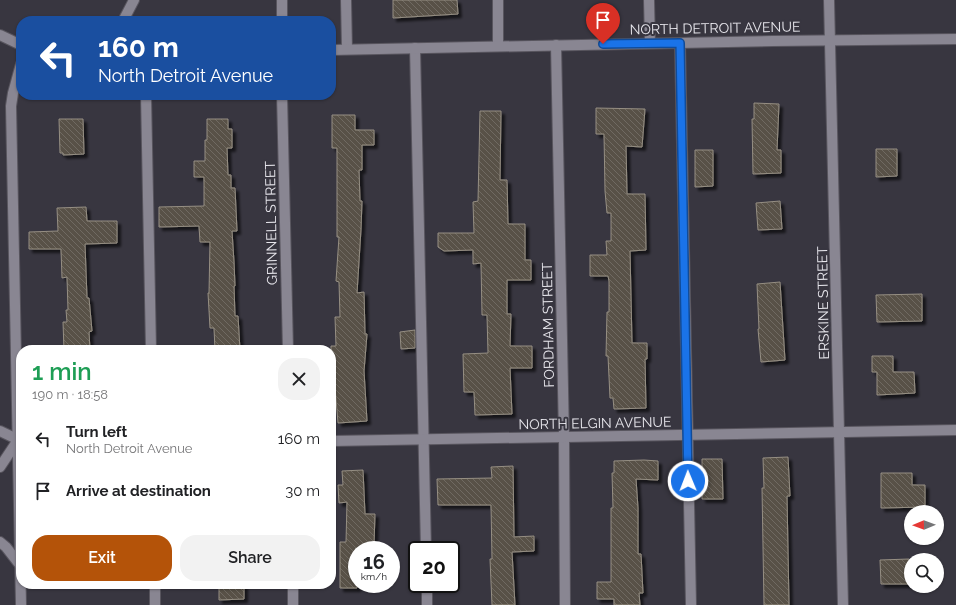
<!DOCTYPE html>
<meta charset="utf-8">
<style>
:root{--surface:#fff;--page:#f2f2f2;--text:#202124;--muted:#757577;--accent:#b45309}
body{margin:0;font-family:Raleway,sans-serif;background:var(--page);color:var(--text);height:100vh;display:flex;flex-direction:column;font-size:15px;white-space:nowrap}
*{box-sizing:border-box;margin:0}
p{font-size:13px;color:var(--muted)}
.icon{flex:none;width:22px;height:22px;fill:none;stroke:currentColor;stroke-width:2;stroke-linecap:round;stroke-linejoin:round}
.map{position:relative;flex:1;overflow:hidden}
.panel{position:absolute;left:16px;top:345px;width:320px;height:244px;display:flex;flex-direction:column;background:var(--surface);border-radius:16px;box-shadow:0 1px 3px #0004}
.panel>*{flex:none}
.banner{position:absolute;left:16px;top:16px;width:320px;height:84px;border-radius:16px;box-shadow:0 1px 3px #0004;background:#1a4fa0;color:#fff;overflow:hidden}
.needle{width:26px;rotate:269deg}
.tools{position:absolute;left:904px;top:505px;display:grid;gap:8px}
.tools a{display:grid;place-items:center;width:40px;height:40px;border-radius:50%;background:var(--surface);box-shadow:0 1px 3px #0004;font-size:20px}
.speed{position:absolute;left:348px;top:541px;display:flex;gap:8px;font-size:20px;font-weight:700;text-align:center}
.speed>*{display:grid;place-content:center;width:52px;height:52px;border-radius:50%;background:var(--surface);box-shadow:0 1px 3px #0004;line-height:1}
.speed small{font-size:10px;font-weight:400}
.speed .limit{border:2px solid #111;border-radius:6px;background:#fff;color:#111}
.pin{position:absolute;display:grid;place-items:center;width:34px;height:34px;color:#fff;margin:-41px -17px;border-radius:50% 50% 50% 0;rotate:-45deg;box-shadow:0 0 4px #0007}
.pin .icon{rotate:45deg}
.me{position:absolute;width:44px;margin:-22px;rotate:359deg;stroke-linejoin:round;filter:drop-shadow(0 0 3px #0008)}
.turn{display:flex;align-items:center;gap:14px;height:84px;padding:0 16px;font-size:18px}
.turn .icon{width:52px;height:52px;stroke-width:2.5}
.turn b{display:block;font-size:28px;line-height:34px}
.round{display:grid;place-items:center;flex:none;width:42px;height:42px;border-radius:16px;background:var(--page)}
.overview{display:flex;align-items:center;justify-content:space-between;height:68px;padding:0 16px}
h1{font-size:24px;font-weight:600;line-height:30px;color:#1e9e55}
.button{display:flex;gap:8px;margin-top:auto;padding:8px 16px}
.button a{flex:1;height:46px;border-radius:16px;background:var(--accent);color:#fff;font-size:16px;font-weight:600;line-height:46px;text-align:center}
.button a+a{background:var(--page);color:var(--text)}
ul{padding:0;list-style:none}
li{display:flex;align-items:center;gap:12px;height:52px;padding:0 16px}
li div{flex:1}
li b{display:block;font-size:15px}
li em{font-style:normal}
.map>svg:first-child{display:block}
</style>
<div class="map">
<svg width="956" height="605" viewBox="0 0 956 605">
<defs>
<pattern id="building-back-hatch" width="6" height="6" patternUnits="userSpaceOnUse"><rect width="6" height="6" fill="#585147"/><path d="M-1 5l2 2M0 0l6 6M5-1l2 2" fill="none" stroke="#706a62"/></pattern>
<filter id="shadow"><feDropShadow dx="3.5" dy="3.5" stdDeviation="1" flood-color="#0009"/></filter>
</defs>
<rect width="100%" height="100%" fill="#383640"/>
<g fill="url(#building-back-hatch)" stroke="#968f83" filter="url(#shadow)">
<polygon points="393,0 457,0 458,14 393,18"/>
<polygon points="754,103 779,104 777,150 781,150 781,173 753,174 752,119 754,119"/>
<polygon points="596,108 645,109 642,147 626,146 627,194 645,194 646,250 630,251 632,343 647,343 647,359 645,359 646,408 614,409 613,398 610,398 608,356 606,356 607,312 609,312 609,281 608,276 590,276 590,255 607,255 606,241 611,241 611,213 607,213 605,191 604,134 596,134"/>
<polygon points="480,111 501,111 500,180 507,180 508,224 525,224 525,260 531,260 531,280 507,280 507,314 511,314 510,346 532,346 532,368 510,368 512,414 475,415 474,392 464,392 463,354 488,353 487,315 482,315 481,263 473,264 473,250 444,251 438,247 438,233 474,233 473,202 478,201"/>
<polygon points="332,115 355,115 355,130 374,130 374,145 362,145 362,170 359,170 360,201 362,201 361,229 357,293 364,292 365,334 367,334 364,371 367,421 338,423 334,375 331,375 331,346 336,346 335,317 340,317 339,282 336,281 339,237 337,237 337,148 332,148"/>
<polygon points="59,119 83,119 84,154 63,155 63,153 60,153"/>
<polygon points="207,119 228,119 228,129 232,129 232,148 227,148 228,175 231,175 231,188 235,188 237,231 232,231 234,262 235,286 234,286 235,316 238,316 240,350 215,350 214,328 210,328 208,293 209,293 210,242 200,242 199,226 159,227 159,207 204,206 204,177 194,177 194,161 205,161 205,140 207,140"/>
<polygon points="876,149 897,149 897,176 876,177"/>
<polygon points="695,150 713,150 713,186 695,187"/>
<polygon points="780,201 782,229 758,230 756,203"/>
<polygon points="86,207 87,221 117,221 117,243 85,244 87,298 89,298 92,331 89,332 90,350 64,350 63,322 67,322 66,310 68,310 67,277 62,278 61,249 29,249 29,232 58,231 57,208"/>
<polygon points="780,282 785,360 761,362 758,329 759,329 757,284"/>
<polygon points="922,294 922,321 877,322 876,295"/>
<polygon points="415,330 415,348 401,349 400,332"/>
<polygon points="872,356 893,356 893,372 914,372 915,393 877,395 877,372 872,372"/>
<polygon points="788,457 790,496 787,496 789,605 764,605 762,488 764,488 763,458"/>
<polygon points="702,459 722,459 723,499 702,499"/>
<polygon points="644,460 658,461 658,480 636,479 638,508 638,554 641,554 643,593 639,593 640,605 614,605 614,599 597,599 597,582 611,582 611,508 613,508 612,473 614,473 614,461"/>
<polygon points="513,466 514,537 534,536 534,551 512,552 515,605 492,605 490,559 492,559 491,505 438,505 437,479 492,478 491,467"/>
<polygon points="363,470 365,514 375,514 374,544 362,544 362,550 357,550 357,588 340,588 340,542 346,542 347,502 339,503 338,485 343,485 342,471"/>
<polygon points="881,473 912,473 912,485 925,485 925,507 881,508"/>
<polygon points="909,559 909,584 881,584 880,560"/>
<polygon points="219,584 244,584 244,599 219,600"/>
</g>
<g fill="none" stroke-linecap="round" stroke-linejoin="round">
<g stroke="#58555e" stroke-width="12">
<g id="minor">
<polyline points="346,0 347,49"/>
<polyline points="498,0 498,46"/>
<polyline points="649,0 650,43"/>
<polyline points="829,0 843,605"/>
<polyline points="123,21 134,0"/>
<polyline points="282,21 282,0"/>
<polyline points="0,35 21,45"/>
<polyline points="680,43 691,605"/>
<polyline points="556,45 564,437 565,605"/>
<polyline points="415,48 426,550"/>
<polyline points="331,50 773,41 956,39"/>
<polyline points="146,95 151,350"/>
<polyline points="282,95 288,350"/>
<polyline points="0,431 21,441"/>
<polyline points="331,441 956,430"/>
<polyline points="0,467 18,440"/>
<polyline points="0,542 6,547 20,565"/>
<polyline points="155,584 155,605"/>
<polyline points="293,584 293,605"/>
<polyline points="427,584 427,605"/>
<polyline points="21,605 11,106 13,93 21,64"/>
</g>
</g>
<use href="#minor" stroke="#898692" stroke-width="10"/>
</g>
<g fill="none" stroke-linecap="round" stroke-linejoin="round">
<g stroke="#114b97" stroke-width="10">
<polyline id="route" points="603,44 680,43 688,481"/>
</g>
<use href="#route" stroke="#1a73e8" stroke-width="7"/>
</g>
<g text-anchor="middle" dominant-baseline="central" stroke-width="4" stroke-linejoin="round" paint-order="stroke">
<g font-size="14" fill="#e7e6ec" stroke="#383640">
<text transform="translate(715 28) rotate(-1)">NORTH DETROIT AVENUE</text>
<text transform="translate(271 223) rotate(-91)">GRINNELL STREET</text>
<text transform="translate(823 303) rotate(-91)">ERSKINE STREET</text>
<text transform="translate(548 325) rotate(-91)">FORDHAM STREET</text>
<text transform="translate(595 423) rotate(-1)">NORTH ELGIN AVENUE</text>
</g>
</g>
</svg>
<div class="tools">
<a><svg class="needle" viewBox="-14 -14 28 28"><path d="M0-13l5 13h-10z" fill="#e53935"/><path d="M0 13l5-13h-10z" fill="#757577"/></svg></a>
<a><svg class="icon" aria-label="search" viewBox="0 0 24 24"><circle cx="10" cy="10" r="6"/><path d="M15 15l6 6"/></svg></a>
</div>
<div class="speed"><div>16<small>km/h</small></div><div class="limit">20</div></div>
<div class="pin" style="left:603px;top:44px;background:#d93025"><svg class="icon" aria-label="arrive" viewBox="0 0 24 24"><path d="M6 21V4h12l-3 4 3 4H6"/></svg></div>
<svg class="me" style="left:688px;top:481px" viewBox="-20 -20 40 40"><circle r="17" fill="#1a73e8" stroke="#fff" stroke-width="3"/><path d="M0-11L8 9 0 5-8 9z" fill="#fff"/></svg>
<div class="banner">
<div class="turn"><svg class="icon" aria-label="left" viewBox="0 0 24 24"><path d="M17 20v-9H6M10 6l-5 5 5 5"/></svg><div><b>160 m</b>North Detroit Avenue</div></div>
</div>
<section class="panel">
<div class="overview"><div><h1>1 min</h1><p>190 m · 18:58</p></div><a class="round"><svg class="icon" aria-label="close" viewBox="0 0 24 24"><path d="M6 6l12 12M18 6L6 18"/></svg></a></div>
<ul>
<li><svg class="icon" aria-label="left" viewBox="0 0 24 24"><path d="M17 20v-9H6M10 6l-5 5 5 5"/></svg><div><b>Turn left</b><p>North Detroit Avenue</p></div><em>160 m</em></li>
<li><svg class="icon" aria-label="arrive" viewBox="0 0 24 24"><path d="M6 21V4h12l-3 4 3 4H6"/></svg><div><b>Arrive at destination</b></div><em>30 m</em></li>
</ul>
<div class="button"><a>Exit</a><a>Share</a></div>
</section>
</div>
